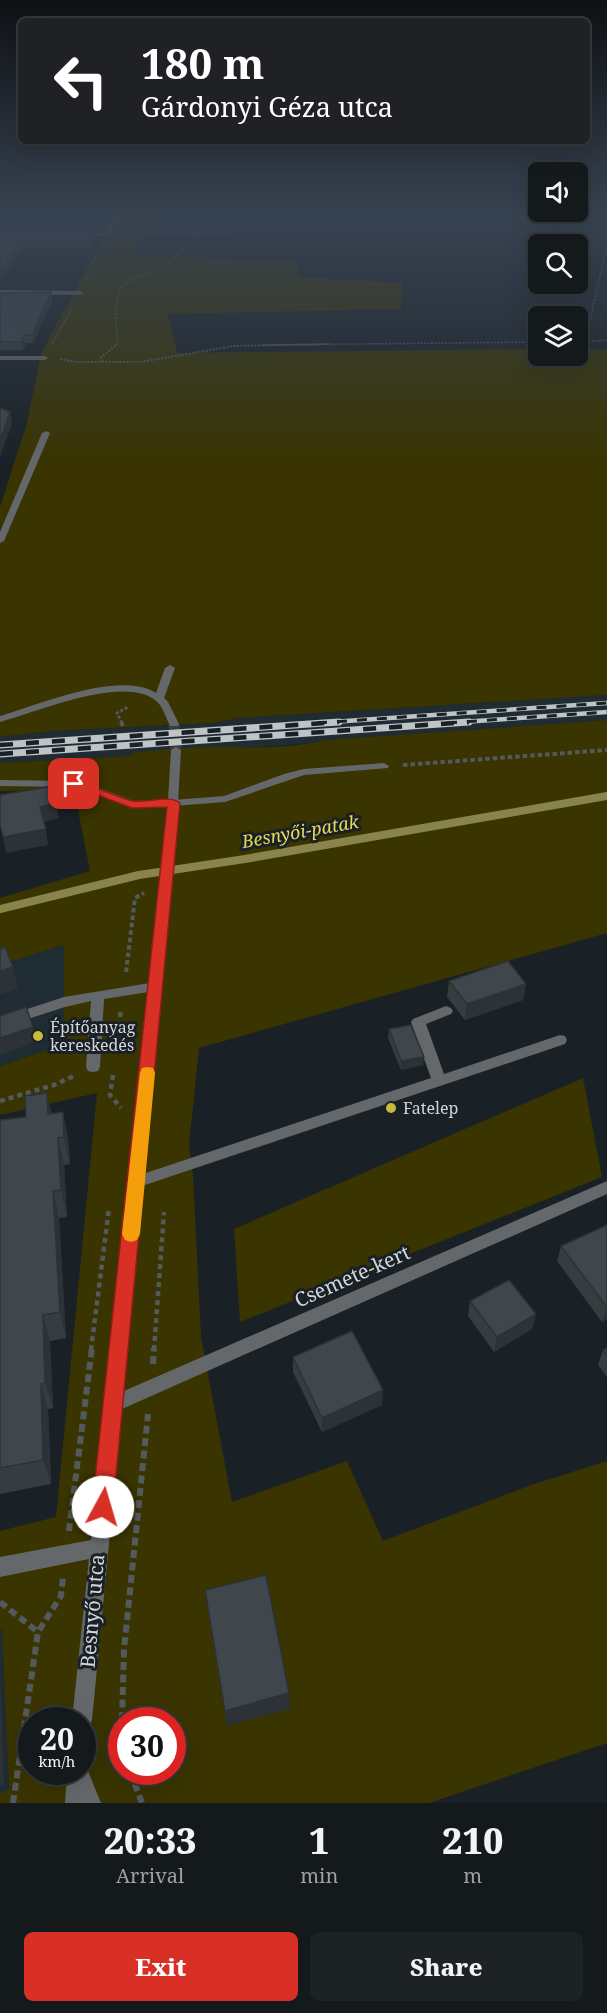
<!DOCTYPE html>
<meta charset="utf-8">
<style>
:root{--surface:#14191c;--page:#1d2225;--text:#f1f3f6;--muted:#9da0a3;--line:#33383b;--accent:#d93025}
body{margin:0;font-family:"Noto Serif",serif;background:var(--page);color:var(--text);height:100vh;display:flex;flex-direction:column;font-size:22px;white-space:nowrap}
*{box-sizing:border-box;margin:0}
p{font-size:20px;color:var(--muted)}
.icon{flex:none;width:33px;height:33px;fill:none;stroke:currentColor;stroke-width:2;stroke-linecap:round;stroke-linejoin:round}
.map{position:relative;height:1803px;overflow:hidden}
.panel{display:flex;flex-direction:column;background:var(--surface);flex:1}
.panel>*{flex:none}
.guide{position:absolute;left:18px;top:18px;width:572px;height:126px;border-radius:9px;box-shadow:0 6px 24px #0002,0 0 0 2px var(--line);background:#202124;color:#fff;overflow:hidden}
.tools{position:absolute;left:528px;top:162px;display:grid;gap:12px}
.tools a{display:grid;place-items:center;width:60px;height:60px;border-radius:9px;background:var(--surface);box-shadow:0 6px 24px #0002,0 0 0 2px var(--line);font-size:30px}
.speed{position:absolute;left:18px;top:1707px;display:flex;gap:12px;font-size:30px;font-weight:700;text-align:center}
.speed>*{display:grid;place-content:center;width:78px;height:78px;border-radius:50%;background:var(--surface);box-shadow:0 6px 24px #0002,0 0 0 2px var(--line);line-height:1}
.speed small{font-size:15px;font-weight:400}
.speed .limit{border:9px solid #d22;background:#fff;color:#111}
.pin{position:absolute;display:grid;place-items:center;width:51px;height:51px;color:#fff;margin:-26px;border-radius:12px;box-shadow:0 3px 9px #0006}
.me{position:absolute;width:66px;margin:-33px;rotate:6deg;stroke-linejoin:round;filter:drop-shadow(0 0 4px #0008)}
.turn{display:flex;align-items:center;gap:21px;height:126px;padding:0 24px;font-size:27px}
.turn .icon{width:78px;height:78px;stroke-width:2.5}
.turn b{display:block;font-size:42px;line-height:51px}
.eta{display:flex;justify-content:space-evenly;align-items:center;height:102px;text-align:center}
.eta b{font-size:36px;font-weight:800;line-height:42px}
.cta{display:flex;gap:12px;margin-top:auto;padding:12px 24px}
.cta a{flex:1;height:69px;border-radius:9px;background:var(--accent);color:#fff;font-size:24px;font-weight:800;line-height:69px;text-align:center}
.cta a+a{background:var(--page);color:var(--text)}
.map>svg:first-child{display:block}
</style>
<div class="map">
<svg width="607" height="1803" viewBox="0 0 607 1803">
<rect width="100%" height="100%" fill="#1a2126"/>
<g fill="#202c34">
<polygon points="607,695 607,720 325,740 312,743 230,749 216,747 135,752 129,756 0,763 0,737 53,731 213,723 238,718"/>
<polygon points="64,945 64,1044 0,1066 0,965"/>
<polygon points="0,1629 2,1629 9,1791 0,1793"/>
</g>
<g fill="#393400" fill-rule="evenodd">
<polygon points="114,216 153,216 135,255 297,261 299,277 402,283 401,309 168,314 177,353 538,349 538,356 578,356 578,349 607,350 607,695 238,718 213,723 53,731 0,737 0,507 27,423 41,354"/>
<path d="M607,720V933L199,1048L189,1145L193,1176L201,1337L232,1502L347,1461L383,1541L531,1485L607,1461V1743L429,1803H0V1793L9,1790L2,1629H0V1531L56,1517L97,1093L0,1115V1066L64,1044V945L0,965V898L90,871L74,790L0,791V763L129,756L135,752C161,750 188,747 214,747C250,747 289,749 325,740ZM32,1720H82V1772H32ZM122,1720H172V1772H122Z"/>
<polygon points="583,1078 602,1177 240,1322 234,1229"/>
</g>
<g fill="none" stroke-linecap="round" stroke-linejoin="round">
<polyline stroke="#88844b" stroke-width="8" points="0,909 139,875 245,859 607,796"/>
<polyline stroke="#363c41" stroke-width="11" stroke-dasharray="11 6" stroke-linecap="butt" points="174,724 176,750"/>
<g stroke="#535a5e" stroke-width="1.5" stroke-dasharray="2 1.5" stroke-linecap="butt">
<polyline points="202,233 202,230 222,221 224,216"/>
<polyline points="125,234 607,227"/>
<polyline points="85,280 99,248"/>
<polyline points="578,342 585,342 607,245"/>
<polyline points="585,342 607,340"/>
<polyline points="52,344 72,308"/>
<polyline points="115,345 118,343 115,310 121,287 132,279 163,267 196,239 196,233"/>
<polyline points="263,345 538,342"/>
</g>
<g stroke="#535a5e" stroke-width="2" stroke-dasharray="2 1.5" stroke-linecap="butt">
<polyline points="60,359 77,362 141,362 233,346 329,344"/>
<polyline points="102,362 101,358 117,344"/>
</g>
<polyline stroke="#535a5e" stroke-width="3" stroke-dasharray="3 2" stroke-linecap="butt" points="122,723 117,713 128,707"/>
<g stroke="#535a5e" stroke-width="4" stroke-dasharray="4.5 3" stroke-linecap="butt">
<polyline points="121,722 124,728"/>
<polyline points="403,765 607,750"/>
<polyline points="126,972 135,898 144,893"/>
</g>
<g stroke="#535a5e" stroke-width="4.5" stroke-dasharray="5 4" stroke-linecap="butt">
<polyline points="119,1026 121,1009"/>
<polyline points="113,1075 110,1095 121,1108"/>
<polyline points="0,1101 54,1085 76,1075"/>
<polyline points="91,1350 109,1208"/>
<polyline points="154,1350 164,1212"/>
</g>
<g stroke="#535a5e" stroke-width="6" stroke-dasharray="8 4.5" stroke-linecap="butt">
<polyline points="153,1364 154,1348"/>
<polyline points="69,1531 92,1348"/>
<polyline points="0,1602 38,1632"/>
<polyline points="122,1720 124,1650 148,1414"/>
<polyline points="130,1772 142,1803"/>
<polyline points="13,1803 38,1632 61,1596 63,1577"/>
</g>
<g fill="#65686b" fill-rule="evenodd">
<polygon points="384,763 389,766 388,768 304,775 225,802 173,806 168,803 173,800 224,796 284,774 304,769"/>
<polygon points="156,982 161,984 162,987 161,990 104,999 100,1067 98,1071 93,1072 88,1071 86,1067 91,1001 65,1007 0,1028 0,1018 64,997"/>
<polygon points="446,1006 451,1008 453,1011 451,1014 426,1024 444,1074 560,1035 565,1036 567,1040 565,1044 136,1188 131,1186 129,1182 131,1178 431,1078 411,1022 413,1019"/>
</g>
<g fill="#65686b" fill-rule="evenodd">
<polygon points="113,216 118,216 109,235 77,237 75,236 105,233"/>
<polygon points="0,290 80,291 83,293 80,295 0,294"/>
<polygon points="0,356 45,356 48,358 45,360 0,360"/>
<polygon points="46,431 50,433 4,541 0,543 0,532 42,433"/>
<path d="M170,665L175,668L164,698L168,702L179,724L178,726H170C167,720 164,711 160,705C133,670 35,713 0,722V716C39,705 119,670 156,693L165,668Z"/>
<polygon points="176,747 181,750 178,803 124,1391 607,1181 607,1194 122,1409 92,1720 89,1727 82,1730 82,1720 72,1720 89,1559 0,1577 0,1557 91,1540 167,806 132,807 74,787 0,786 0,780 74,781 94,786 133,801 168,800 171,750"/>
<polygon points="82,1764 85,1764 101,1803 65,1803 67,1772 82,1772"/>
</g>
<g stroke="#bfc4c7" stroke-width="4.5">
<g id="rail-far1">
<polyline points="317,723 607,703"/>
<polyline points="447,723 607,712"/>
</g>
</g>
<g stroke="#bfc4c7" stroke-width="7">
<g id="rail">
<polyline points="0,745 339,722"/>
<polyline points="0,754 469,722"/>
</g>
</g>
<use href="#rail-far1" stroke="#1a2126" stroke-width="3" stroke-dasharray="10" stroke-linecap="butt"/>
<use href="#rail" stroke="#1a2126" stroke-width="4.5" stroke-dasharray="13" stroke-linecap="butt"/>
</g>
<g fill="#363d41">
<polygon points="0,216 105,216 97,232 93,232 94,238 89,248 23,248 0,282"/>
<polygon points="51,292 52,301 33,343 26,343 23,350 0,350 0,293"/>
<polygon points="449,981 526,984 523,1000 465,1020 447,997"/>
<polygon points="389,1029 423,1065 401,1070 388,1038"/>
<polygon points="63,1112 68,1139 70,1164 64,1165 67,1217 59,1218 66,1338 50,1341 53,1408 48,1409 51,1484 0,1494 0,1120"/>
<polygon points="607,1225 607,1319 602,1322 557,1261 561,1246"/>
<polygon points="470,1301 536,1314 532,1329 494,1352 468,1316"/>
<polygon points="607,1348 607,1377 598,1365 603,1350"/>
<polygon points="293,1357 382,1405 322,1432 293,1372"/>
</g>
<g fill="#2c3235">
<polygon points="101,216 105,216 97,232 96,224"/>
<polygon points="93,231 94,238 89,248 89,241"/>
<polygon points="22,240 23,248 0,282 0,272"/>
<polygon points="51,292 52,301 33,343 32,335"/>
<polygon points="24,335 26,343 23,350 22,342"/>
<polygon points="10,412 12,424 0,457 0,440"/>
<polygon points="56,803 59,818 43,822 40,807"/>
<polygon points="46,829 48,845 6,853 3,837"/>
<polygon points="13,967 18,989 0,994 0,971"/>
<polygon points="526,984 523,1000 465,1020 467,1004"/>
<polygon points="33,1027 36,1042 0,1055 0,1038"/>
<polygon points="424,1057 423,1065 401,1070 401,1061"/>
<polygon points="47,1093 53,1120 48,1114"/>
<polygon points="63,1112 68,1139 70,1164 64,1137"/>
<polygon points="58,1138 64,1165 67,1217 61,1190"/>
<polygon points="53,1191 59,1218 66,1338 60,1312"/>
<polygon points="607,1307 607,1319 602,1322"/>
<polygon points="536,1314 532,1329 494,1352 497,1337"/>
<polygon points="43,1315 50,1341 53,1408 45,1383"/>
<polygon points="41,1384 48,1409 51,1484 43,1460"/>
<polygon points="383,1390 382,1405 322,1432 322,1418"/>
<polygon points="0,1672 4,1785 0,1786"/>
<polygon points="289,1693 290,1709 227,1726 225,1711"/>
</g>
<g fill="#3f474c" stroke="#2c3235" stroke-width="1.5">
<polygon points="0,216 101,216 96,224 0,225"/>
<polygon points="0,231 93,231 89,241 22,240 0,272"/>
<polygon points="51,292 32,335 24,335 22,342 0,342 0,293"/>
<polygon points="0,408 10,412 0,440"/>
<polygon points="53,786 56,803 40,807 46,829 3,837 0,825 0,795"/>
<polygon points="5,947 13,967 0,971 0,949"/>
<polygon points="508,961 526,984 467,1004 449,981"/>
<polygon points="26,1007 33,1027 0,1038 0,1016"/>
<polygon points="411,1025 424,1057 401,1061 389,1029"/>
<polygon points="47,1093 48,1114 63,1112 64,1137 58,1138 61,1190 53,1191 60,1312 43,1315 45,1383 41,1384 43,1460 0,1468 0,1120 26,1117 25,1096"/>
<polygon points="607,1225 607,1307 561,1246"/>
<polygon points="509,1280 536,1314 497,1337 470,1301"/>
<polygon points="352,1331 383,1390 322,1418 293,1357"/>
<polygon points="607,1348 607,1356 603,1350"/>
<polygon points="266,1575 289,1693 225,1711 205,1590"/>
</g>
<linearGradient id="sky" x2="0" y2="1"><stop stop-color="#0e1215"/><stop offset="0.46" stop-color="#384352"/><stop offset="1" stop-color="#384352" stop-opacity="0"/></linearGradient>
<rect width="607" height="469" fill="url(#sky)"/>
<path fill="#d93025" stroke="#8d1f18" stroke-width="1.5" d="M74,780C94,785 115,797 133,801C147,803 169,794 180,803L113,1507L110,1514L103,1517L95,1514L92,1507L167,807L132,808L87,791L69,787V781Z"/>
<polygon fill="#f59e0b" points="147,1067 153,1068 155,1073 140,1234 137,1240 131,1242 125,1240 122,1234 140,1073 142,1068"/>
<g fill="#c9bb3a" stroke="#1a2126" stroke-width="2">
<circle cx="38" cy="1036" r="6"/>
<circle cx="391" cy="1108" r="6"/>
</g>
<g text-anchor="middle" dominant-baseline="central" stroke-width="6" stroke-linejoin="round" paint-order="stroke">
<g font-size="16" fill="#d2d7da" stroke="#1a2126" text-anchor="start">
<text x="50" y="1027">Építőanyag<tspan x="50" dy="18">kereskedés</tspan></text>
<text x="403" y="1108">Fatelep</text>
</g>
<g font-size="18" font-style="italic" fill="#e7d955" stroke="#1a2126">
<text transform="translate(300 831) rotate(-10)">Besnyői-patak</text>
</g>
<g font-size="20" fill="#d2d7da" stroke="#1a2126">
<text transform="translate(352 1276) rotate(-24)">Csemete-kert</text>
<text transform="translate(92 1611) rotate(-85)">Besnyő utca</text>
</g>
</g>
</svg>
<div class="tools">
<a><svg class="icon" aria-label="sound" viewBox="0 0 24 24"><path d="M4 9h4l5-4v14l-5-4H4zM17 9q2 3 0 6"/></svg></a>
<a><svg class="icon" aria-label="search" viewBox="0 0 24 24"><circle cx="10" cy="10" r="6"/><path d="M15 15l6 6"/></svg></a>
<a><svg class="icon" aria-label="layers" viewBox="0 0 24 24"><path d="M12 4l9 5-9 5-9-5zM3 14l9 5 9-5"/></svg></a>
</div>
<div class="speed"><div>20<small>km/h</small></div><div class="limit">30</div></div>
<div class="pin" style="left:74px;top:784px;background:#d93025"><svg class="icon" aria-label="arrive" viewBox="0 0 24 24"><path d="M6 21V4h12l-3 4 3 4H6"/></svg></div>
<svg class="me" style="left:103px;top:1507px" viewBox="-20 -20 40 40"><circle r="19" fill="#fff"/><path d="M0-13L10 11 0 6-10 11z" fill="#d93025"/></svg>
<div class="guide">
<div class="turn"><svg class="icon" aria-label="left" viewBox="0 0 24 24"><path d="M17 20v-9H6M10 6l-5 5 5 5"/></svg><div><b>180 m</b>Gárdonyi Géza utca</div></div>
</div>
</div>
<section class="panel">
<div class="eta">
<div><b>20:33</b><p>Arrival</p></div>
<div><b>1</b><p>min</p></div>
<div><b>210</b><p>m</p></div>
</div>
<div class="cta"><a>Exit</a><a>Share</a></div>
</section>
